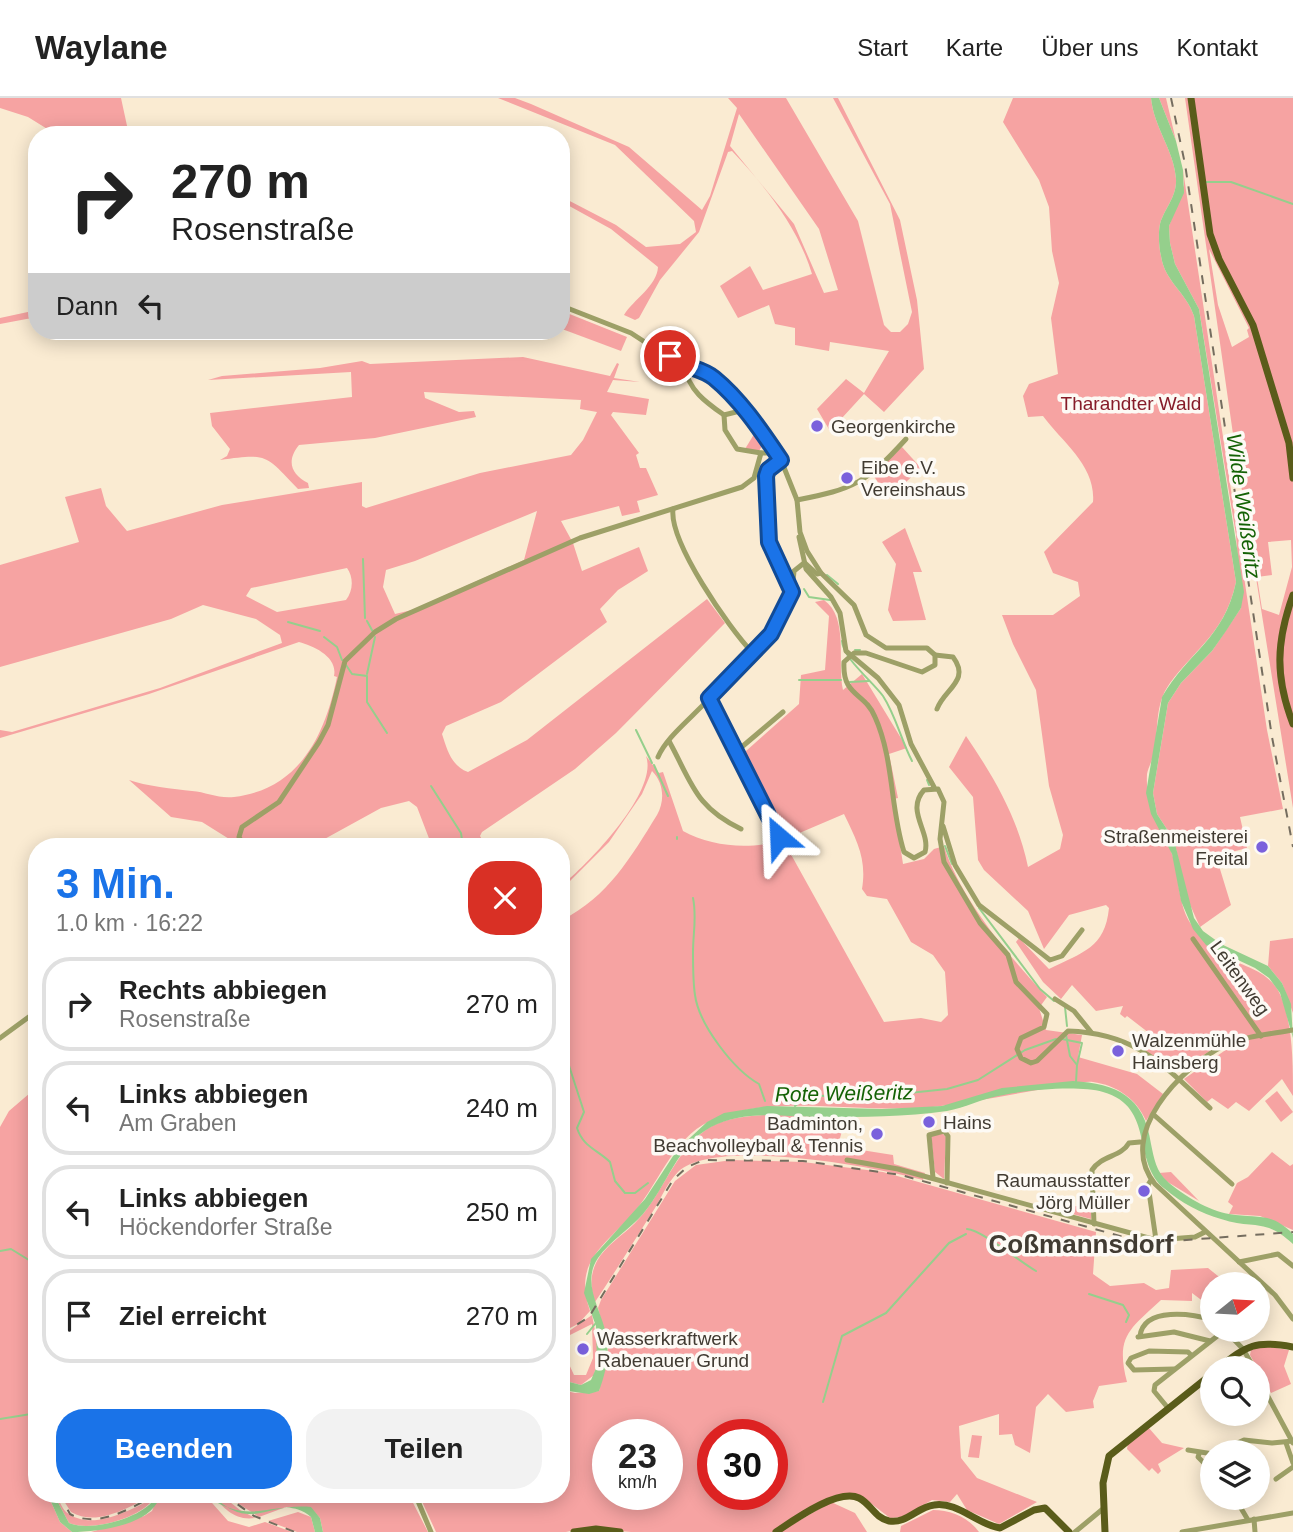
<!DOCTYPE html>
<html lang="de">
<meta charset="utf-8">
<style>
:root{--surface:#fff;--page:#f2f2f2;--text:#222;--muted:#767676;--line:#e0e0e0;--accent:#1a73e8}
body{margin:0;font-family:Helvetica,sans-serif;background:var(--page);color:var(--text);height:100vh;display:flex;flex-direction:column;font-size:26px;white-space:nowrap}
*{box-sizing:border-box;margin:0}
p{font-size:23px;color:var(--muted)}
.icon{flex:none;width:38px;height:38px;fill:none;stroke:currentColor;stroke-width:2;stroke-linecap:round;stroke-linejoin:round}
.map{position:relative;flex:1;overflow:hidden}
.panel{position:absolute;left:28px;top:740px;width:542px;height:665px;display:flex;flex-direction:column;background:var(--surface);border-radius:28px;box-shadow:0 4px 18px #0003}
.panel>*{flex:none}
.hud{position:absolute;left:28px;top:28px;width:542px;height:214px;border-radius:28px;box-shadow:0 4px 18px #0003;background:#fff;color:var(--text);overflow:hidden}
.needle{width:46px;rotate:72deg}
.fabs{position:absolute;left:1200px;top:1174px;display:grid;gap:14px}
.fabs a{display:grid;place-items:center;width:70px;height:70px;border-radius:50%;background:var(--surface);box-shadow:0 4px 18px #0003;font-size:35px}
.speed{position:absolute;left:592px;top:1321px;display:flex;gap:14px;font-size:35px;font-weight:700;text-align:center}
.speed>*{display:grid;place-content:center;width:91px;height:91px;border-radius:50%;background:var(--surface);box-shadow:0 4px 18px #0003;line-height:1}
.speed small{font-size:18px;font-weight:400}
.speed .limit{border:10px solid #d22;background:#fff;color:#111}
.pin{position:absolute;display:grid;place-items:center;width:60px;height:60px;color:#fff;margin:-30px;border:4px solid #fff;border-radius:50%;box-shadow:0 2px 7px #0007}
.me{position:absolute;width:77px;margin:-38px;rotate:334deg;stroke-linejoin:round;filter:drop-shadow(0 0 5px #0008)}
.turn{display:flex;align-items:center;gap:24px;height:147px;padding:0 28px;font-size:32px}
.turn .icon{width:91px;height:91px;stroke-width:2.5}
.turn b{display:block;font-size:49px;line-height:60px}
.then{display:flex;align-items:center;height:66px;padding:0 28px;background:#0003;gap:14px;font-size:26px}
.round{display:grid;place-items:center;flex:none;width:74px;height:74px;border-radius:28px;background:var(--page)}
.overview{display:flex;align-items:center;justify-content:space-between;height:119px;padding:0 28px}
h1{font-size:42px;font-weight:700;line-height:52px;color:var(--accent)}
.cta{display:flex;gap:14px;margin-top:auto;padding:14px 28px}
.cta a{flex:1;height:80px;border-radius:28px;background:var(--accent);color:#fff;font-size:28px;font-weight:700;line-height:80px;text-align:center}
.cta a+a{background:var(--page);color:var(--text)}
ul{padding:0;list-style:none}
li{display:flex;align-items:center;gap:21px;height:94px;margin:0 14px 10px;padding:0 14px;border:4px solid var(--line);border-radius:28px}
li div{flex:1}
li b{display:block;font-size:26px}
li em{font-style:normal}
header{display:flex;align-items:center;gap:42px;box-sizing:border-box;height:98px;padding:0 35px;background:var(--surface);border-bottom:2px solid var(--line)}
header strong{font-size:33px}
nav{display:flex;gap:38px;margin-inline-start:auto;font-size:24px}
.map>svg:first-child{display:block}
</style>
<header>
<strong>Waylane</strong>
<nav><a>Start</a><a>Karte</a><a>Über uns</a><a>Kontakt</a></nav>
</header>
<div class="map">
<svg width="1293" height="1434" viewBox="0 0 1293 1434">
<rect width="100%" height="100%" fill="#faebd2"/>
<g fill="#f6a3a2" fill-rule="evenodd">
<polygon points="0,0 121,0 129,37 57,37 28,19 0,10"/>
<path d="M498,0H515L531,6L629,49L702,112L710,98L737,10L728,0H786L858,123L884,227L891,234H900L908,226L912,214L890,106L833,0H838L900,122L917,202L924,271L884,314L864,296L830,333L817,311L846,281L864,295L889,253L830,244L829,253L795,247V230L775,226L769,207L738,220L720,188L750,168L763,192L812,176C798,129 765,88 732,53L728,54L699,134L660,182L639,220L635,222L624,217C634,201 657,188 658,169L611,131L562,104V99L616,127L646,149L680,146L696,134L694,123L615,47ZM739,16L819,131L838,192L824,195L794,126L730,48Z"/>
<path d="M1013,0H1151C1154,30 1174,52 1176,81C1177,99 1164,111 1160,126C1158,135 1159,150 1161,158C1165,184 1186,194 1194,218L1236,484C1225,534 1198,548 1170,585C1154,607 1159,631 1154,656C1152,663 1148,670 1147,676C1145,715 1163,725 1172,756C1179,776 1178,804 1189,823C1195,833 1213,850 1223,857C1244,870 1265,870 1279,894C1293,923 1293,965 1293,998L1282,981L1249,1013L1236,1004L1228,1011L1212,1000L1207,1004L1184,981L1227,951L1240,949L1237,940L1228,941L1181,972H1172L1138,949L1149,935L1127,918L1125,920L1120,916L1123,908L1096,913L1072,887L1061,901L1043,884L1016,844L1019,840L1049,871C1083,854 1105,850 1109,810L1106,807L1069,817L1044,851L1028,813L984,772L978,762L973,699L949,669L966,638C994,679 1018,720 1028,769L1060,751L1063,737L1049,688L1036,592L1013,546L1002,517H1053L1080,498L1078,484L1053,475L1044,454L1093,404C1096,368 1063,345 1043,318L1028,319L1023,298L1029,286L1058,276L1051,220L1059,185L1052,153L1049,109L1039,82L1003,24Z"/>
<polygon points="1159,0 1166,0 1176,43"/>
<path d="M1185,0H1293V710L1234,343ZM1209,151L1249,230L1247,232L1249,239L1232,249L1218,207ZM1291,442L1292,469L1279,517L1262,511L1257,479L1272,477L1268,444Z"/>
<polygon points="1183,72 1267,632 1283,711 1240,719 1247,750 1216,758 1231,807 1200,829 1187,800 1174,742 1157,716 1153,695 1168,605 1181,585 1212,553 1241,510 1236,437 1199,211 1175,166 1170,145 1169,128 1184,87"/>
<polygon points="37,212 37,219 0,226 0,220"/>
<polygon points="562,213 627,239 621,253 562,231"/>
<path d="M523,259L610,278L617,265L619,266L614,280L640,284L613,282L607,294L649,301L646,317L613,314L611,317L639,355L636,357L640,370H646L658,397L637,403L640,414L622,418L619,408L561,423L573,445L582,473L639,449L648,473L618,492L600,511L607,524L501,604L446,628L442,636C447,651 451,668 468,674L527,642L707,501L725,525L616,635L575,671L482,734L480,738L486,749H429L430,743L417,709L409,703L381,710L310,749H242L202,724L171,719L129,682C145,688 174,691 192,693C206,694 219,701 234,699C300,691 325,637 337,579L334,578C338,559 314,548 299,544L149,596L0,640V632L12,634L160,590L282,545L280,537L256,521L203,507L171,521L0,569V467L79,444L65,399L101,390L106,408L127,433L222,407L362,384V408L366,410L480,375L571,357L583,342L597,314L580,311L581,302L424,294L425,300L459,314L474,313L476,319L375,340L299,347C286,363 291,376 308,385L309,390L298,391C265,357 269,355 220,362L227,358L230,351L212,328L210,315L352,299L351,274L208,282L222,278L320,270L362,263L370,266ZM537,413L524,462L412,512L395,516L383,489L386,472L415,463ZM347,470C354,480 353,493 346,502L277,514L246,498L251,490Z"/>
<polygon points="756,333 765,343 759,353 745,351"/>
<polygon points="902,349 921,370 889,400 873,377"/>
<polygon points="905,430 922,474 913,474 926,522 893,523 888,512 896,466 882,444"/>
<path d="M824,502C849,520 837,563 843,592L862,576L907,650L889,656L898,700L893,701L903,766L924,761L934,751L944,748C960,801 1010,859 1047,899L1039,910L1046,932L1082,937L1078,959L1137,976L1163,996L1146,1023C1137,1001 1116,987 1093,984C1082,983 1068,988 1056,989C1018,995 979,1003 941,1008C868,1018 775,993 710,1023C671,1041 658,1089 630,1119C600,1151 574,1166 590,1213L578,1226L562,1234V822C608,799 631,759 657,717C665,703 664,685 652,673L642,696L609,744L562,791V787C588,766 659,693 646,658L659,675L663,674L683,733C712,749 751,752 782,742L747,667L746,653L799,606L801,577L825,572L829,518L815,504ZM844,716C857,743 867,761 862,791L867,798L887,801L911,844L933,857L945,874L948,917L941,924L921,920L884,924L783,742Z"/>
<polygon points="1293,840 1293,915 1282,885 1268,868 1270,843"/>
<polygon points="37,989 37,1396 48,1397 60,1424 72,1434 0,1434 0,1029 9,1013"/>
<polygon points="1277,993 1293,1014 1281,1024 1265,1003"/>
<path d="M775,1016L846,1019L840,1040L842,1057H847L855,1051L893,1057L894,1066L925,1075L923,1082C876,1069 714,1039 678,1074C668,1084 662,1098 655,1110C635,1141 616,1173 595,1204C590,1191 590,1176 597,1163C605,1148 623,1137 635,1125C663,1097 673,1055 707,1031C726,1018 753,1018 775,1016Z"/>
<polygon points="942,1035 946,1039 944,1081 935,1074 931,1037"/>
<polygon points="1272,1054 1290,1068 1293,1066 1293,1132 1260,1118 1229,1116 1233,1108 1228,1104 1237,1085 1248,1079"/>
<path d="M732,1062L803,1064L883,1074L1096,1134L1093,1176L1110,1188L1144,1185L1156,1192L1169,1190L1171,1172L1208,1170L1228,1186H1213L1212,1210L1192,1195V1203L1161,1202C1130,1231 1115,1238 1127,1284L1099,1288L1093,1303L1094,1310L1066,1314L1048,1296L1036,1309L1030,1355L1015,1347L1012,1336L999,1337V1316L959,1328L961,1360L977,1380L1037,1404L999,1426L967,1412L957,1396L950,1404L932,1402L903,1419L890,1420L860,1397L845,1396L773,1434H631L584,1430L566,1434H436L419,1397L562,1396V1292L575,1295L599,1293L608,1251L598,1210L601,1202L675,1083L696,1067ZM607,1337H667V1396H607ZM712,1337H772V1396H712Z"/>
<polygon points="1171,1074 1199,1103 1166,1083 1159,1075"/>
<polygon points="1092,1106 1091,1121 1061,1113 1062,1110"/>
<polygon points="592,1217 599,1254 594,1277 581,1287 562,1282 562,1251 574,1277 586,1277 593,1260 592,1226 566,1239 562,1238"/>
<polygon points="1263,1248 1289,1252 1284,1268 1291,1286 1271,1295 1250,1257 1251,1252"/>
<polygon points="1148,1329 1162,1345 1184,1350 1158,1366 1161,1373 1158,1376 1152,1370 1149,1373 1127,1351 1128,1345"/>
<polygon points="972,1337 982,1338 979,1360 968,1359"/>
<polygon points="159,1396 205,1397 228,1423 249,1429 265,1424 292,1434 91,1434 144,1418 152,1413"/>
<path d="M54,1397C59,1400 61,1409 66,1414C91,1434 128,1413 152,1401V1403C137,1421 90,1434 69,1425Z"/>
<path d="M60,1397L151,1396V1398C127,1410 97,1429 71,1414Z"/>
<path d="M212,1397H221L240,1412L255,1420C235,1423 225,1411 212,1397Z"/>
<polygon points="225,1397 409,1397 428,1434 323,1434 320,1420 310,1409 286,1409 259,1419"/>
<polygon points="831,1404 855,1415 867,1434 780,1434"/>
<path d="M933,1412C951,1412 968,1419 979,1434H900L901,1428Z"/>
<polygon points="298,1414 311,1419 315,1434 297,1434 268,1423"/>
</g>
<g fill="#95cf8c">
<path d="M1151,0H1159L1176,43L1183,72L1184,95L1169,128L1170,145L1175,166L1199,211L1244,494L1241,510L1226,533L1212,553L1181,585L1168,605L1153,695L1157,716L1174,742L1194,820L1203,833L1221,846L1268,868L1282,885L1291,906L1293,940L1280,895L1269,880L1255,870L1206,847L1193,831L1181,803L1172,756L1151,716L1146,695L1162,599C1188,554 1224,541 1236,484L1194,218C1186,194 1165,184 1161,158C1159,150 1158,135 1160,126C1164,111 1177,99 1176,81C1174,52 1154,30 1151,0Z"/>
<path d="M1073,983C1117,986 1144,998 1151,1046C1154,1060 1156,1074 1168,1084C1183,1097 1209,1113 1229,1116C1257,1121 1270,1113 1293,1136V1146C1264,1119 1254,1132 1221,1121C1202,1116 1180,1104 1165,1091C1131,1064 1156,1009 1103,994C1078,987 1024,992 998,998C981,1001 965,1010 947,1013C905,1019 863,1019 820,1019C784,1019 746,1011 711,1029C677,1047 667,1088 643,1116C630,1131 610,1143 598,1160C581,1185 601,1211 606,1236C610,1256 606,1274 599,1293L589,1296L562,1292V1282L581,1287L591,1282L597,1268L596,1228L584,1195L591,1161L645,1101L677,1052L707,1024L724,1015L767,1008L882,1011L942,1008L1002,990Z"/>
<path d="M48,1397H54L69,1425C90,1434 137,1421 152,1404L151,1397H156L157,1405C143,1428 97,1434 72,1434L60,1424Z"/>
<path d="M205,1397H212C251,1434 263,1405 311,1409L320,1420L323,1434H315L311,1419C281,1393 256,1434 205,1397Z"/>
</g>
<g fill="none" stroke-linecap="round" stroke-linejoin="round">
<g stroke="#95cf8c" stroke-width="2">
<polyline points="1206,84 1231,84 1293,106"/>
<polyline points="363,461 365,520"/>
<polyline points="827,477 838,486"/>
<polyline points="804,491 809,499 830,502"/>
<polyline points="367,523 373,534"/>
<polyline points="288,524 320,533"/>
<polyline points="324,539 337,549 342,562"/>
<path d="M842,543C843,560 871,582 883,598C896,618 901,642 912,663"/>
<polyline points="855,552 860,552"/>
<polyline points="346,567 352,576 367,578 367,604 387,635"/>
<polyline points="367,576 375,539"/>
<polyline points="799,582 841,582"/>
<polyline points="850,584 869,583"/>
<polyline points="636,632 652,665"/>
<polyline points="654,667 668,698"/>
<polyline points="927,682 929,687"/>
<polyline points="431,688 461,735 463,749"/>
<polyline points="677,739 677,741"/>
<polyline points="945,748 952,766"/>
<path d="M693,800C697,819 693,835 693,854C693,867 693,884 695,897C699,927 734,972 759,986L765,1003"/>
<polyline points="979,810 1040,891 1054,903"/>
<polyline points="1065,909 1067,928"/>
<polyline points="1066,937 1070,958 1077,967 1076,984"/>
<polyline points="1062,941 1082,945 1077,967"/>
<path d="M562,946L584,1014L577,1030C583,1049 598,1052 610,1064L615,1083L625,1095H635L648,1085"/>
<polyline points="795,1008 802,1002 815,997 852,1001 947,991 978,982 1025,952 1056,941"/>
<path d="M967,1131C982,1132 1020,1164 1036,1173"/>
<polyline points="0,1153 11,1151 37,1167"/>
<polyline points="1089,1196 1123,1207 1129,1217 1126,1224"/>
<polyline points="587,1236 595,1226"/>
<polyline points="823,1304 842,1238 886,1215 949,1145 966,1136"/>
<polyline points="0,1321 37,1315"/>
</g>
<g stroke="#9da067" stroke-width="5">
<path d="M562,208L631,235L680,267L716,282L759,331L781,362L797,402L800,434L807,453L821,475L854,507L866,537L886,550H927L935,557V567L922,574L866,555H854L844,564C842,599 865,594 875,619C894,661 890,710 904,754L914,760L925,754C931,734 905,713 924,692L938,691L944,704L940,741L944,764L980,825L1008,857L1016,884L1047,916L1044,929L1021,940L1017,951L1021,960L1031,965L1037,963L1068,933C1136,935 1163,967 1210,1010"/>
<path d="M685,269C688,292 707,305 724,317L744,312"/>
<polyline points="724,317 725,332 737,351 761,355"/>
<polyline points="781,362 768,372 766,378 769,444 792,494"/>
<path d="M797,402C854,391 866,385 906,341"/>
<path d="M673,411C669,444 729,530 752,554"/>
<polyline points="799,439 806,471 831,499 840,515 846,553 878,580 899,607 911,646 934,689"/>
<polyline points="805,465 817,476 821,475"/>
<path d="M935,557L953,559C971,583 944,591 937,611"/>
<polyline points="709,600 779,739"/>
<path d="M669,643C692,685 695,709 741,731"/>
<polyline points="737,653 783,614"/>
<path d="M658,659C665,643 681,629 693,617C732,577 791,532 794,473L804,465"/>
<polyline points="943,728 955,767 979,807 1050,862 1062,858 1082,832"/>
<polyline points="245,749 239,739 242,729 279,704 319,644 328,627 345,563 375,534 396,521 580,440 742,389 754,380 761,355 776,355"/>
<polyline points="1193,841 1261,938"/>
<polyline points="1055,901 1074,913 1091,934"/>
<path d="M1293,932C1271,936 1245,938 1225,947C1181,969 1115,1037 1155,1086L1275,1197L1293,1221"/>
<polyline points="0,940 37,913"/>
<polyline points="1154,1017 1232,1086"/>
<polyline points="847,1062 898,1071 1156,1142 1195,1139 1205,1134"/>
<polyline points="933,1080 929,1037 944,1033 948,1038 947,1085"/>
<polyline points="1151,1082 1148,1087 1156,1142"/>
<path d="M1094,1126L1092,1072C1102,1057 1121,1059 1129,1045L1140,1044"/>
<polyline points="1239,1164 1278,1156 1293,1168"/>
<path d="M1140,1238C1144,1208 1193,1216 1213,1222"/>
<polyline points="1138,1239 1174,1234 1210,1243"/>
<polyline points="1174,1271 1134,1272 1128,1265 1131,1260 1149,1253 1188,1254 1191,1257"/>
<polyline points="1258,1280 1293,1345"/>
<polyline points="1168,1310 1154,1293 1155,1287 1225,1232 1243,1251 1254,1270"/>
<polyline points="1286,1345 1293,1365"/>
<polyline points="1188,1352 1213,1356"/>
<polyline points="1218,1354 1244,1342 1272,1345 1293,1343"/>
<polyline points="1199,1356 1198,1359 1213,1374"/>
<polyline points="1276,1381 1293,1369"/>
<polyline points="415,1396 431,1434"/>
<polyline points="1235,1400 1248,1422"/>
<polyline points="1254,1421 1255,1434"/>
<polyline points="1075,1434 1104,1410"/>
<polyline points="1182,1434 1293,1415"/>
</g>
<g stroke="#5a5c1a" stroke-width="7">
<polyline points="1191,0 1210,136 1219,161 1253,227 1289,345 1293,380"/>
<path d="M1293,497C1276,544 1275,579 1293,626"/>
<path d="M1219,1270C1247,1247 1256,1242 1293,1249"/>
<polyline points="574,1434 596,1431 620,1434"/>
<path d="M776,1434C794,1422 838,1390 859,1400C871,1406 875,1420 889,1423C907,1426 917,1409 934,1407C957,1403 978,1427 1000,1430L1034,1412L1045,1410L1069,1434"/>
<polyline points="1105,1434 1103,1385 1109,1358 1213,1275"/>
</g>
<g stroke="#756d5f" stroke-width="2" stroke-dasharray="9 9" stroke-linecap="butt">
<polyline points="1171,0 1185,66 1272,639 1293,749"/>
<polyline points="562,1236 589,1219 673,1082 687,1069 704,1062 803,1063 901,1077 1145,1145 1293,1134"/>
<path d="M59,1396L70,1416C98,1431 132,1410 156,1396"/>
<polyline points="223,1396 254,1418 295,1434"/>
</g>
</g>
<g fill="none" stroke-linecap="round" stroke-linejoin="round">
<g stroke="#114b97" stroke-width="18">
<path id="route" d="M670,258C683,270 701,269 714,280C741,302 762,334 781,362L768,372L766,378L769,444L792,494L771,536L709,600L779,739"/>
</g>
<use href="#route" stroke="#1a73e8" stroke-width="12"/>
</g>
<g fill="#7a61dc" stroke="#fdfaf5" stroke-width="2.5">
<circle cx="817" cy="328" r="7"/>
<circle cx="847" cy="380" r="7"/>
<circle cx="1262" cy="749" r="7"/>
<circle cx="1118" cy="953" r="7"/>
<circle cx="929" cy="1024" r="7"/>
<circle cx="877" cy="1036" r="7"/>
<circle cx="1144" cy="1093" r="7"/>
<circle cx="583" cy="1251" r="7"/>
</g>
<g text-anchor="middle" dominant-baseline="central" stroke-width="7" stroke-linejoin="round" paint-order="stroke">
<g font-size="19" fill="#861c29" stroke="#fdfaf5">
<text x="1131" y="305">Tharandter Wald</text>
</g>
<g font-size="19" fill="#413b32" stroke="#fdfaf5" text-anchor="start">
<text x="831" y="328">Georgenkirche</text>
<text x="861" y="369">Eibe e.V.<tspan x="861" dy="22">Vereinshaus</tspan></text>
<text x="1248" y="738" text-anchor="end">Straßenmeisterei<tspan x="1248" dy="22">Freital</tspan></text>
<text x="1132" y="942">Walzenmühle<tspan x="1132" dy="22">Hainsberg</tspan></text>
<text x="943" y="1024">Hains</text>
<text x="863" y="1025" text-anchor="end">Badminton,<tspan x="863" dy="22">Beachvolleyball &amp; Tennis</tspan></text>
<text x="1130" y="1082" text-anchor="end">Raumausstatter<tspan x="1130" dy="22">Jörg Müller</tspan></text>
<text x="597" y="1240">Wasserkraftwerk<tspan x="597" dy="22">Rabenauer Grund</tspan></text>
</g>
<g font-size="19" fill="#413b32" stroke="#fdfaf5">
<text transform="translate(1240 880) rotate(54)">Leitenweg</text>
</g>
<g font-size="21" font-style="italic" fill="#146205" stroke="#fdfaf5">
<text transform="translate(1244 408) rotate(82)">Wilde Weißeritz</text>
<text transform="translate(844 995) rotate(-1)">Rote Weißeritz</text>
</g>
<g font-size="26" font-weight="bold" fill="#413b32" stroke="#fdfaf5">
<text x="1081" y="1146">Coßmannsdorf</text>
</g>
</g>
</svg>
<div class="fabs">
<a><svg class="needle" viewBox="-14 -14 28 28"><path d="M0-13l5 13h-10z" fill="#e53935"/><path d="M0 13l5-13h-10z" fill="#767676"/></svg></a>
<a><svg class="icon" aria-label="search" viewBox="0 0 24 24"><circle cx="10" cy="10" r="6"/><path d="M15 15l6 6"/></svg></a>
<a><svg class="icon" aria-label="layers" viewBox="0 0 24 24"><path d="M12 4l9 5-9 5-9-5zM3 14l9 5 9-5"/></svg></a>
</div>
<div class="speed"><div>23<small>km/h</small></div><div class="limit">30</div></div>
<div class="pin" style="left:670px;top:258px;background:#d93025"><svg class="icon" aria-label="arrive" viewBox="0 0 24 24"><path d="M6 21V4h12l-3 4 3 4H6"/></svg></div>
<svg class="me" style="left:779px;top:739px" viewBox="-20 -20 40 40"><path d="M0-17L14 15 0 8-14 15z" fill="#1a73e8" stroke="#fff" stroke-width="4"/></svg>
<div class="hud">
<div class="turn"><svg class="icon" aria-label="right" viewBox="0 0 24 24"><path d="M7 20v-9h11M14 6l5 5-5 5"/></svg><div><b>270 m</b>Rosenstraße</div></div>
<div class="then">Dann<svg class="icon" aria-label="left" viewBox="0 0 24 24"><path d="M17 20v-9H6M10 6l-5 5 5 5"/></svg></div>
</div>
<section class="panel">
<div class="overview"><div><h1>3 Min.</h1><p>1.0 km · 16:22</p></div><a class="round" style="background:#d93025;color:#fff"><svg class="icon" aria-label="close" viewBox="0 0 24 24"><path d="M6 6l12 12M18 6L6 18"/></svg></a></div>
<ul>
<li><svg class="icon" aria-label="right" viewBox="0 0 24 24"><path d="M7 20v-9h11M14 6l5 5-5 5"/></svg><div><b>Rechts abbiegen</b><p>Rosenstraße</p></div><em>270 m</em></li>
<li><svg class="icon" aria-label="left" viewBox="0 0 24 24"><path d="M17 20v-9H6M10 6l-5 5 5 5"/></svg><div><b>Links abbiegen</b><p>Am Graben</p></div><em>240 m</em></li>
<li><svg class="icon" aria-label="left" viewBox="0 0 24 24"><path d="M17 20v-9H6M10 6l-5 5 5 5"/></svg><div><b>Links abbiegen</b><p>Höckendorfer Straße</p></div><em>250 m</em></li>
<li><svg class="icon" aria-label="arrive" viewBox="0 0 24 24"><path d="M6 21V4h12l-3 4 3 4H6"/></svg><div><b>Ziel erreicht</b></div><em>270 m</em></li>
</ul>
<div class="cta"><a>Beenden</a><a>Teilen</a></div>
</section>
</div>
